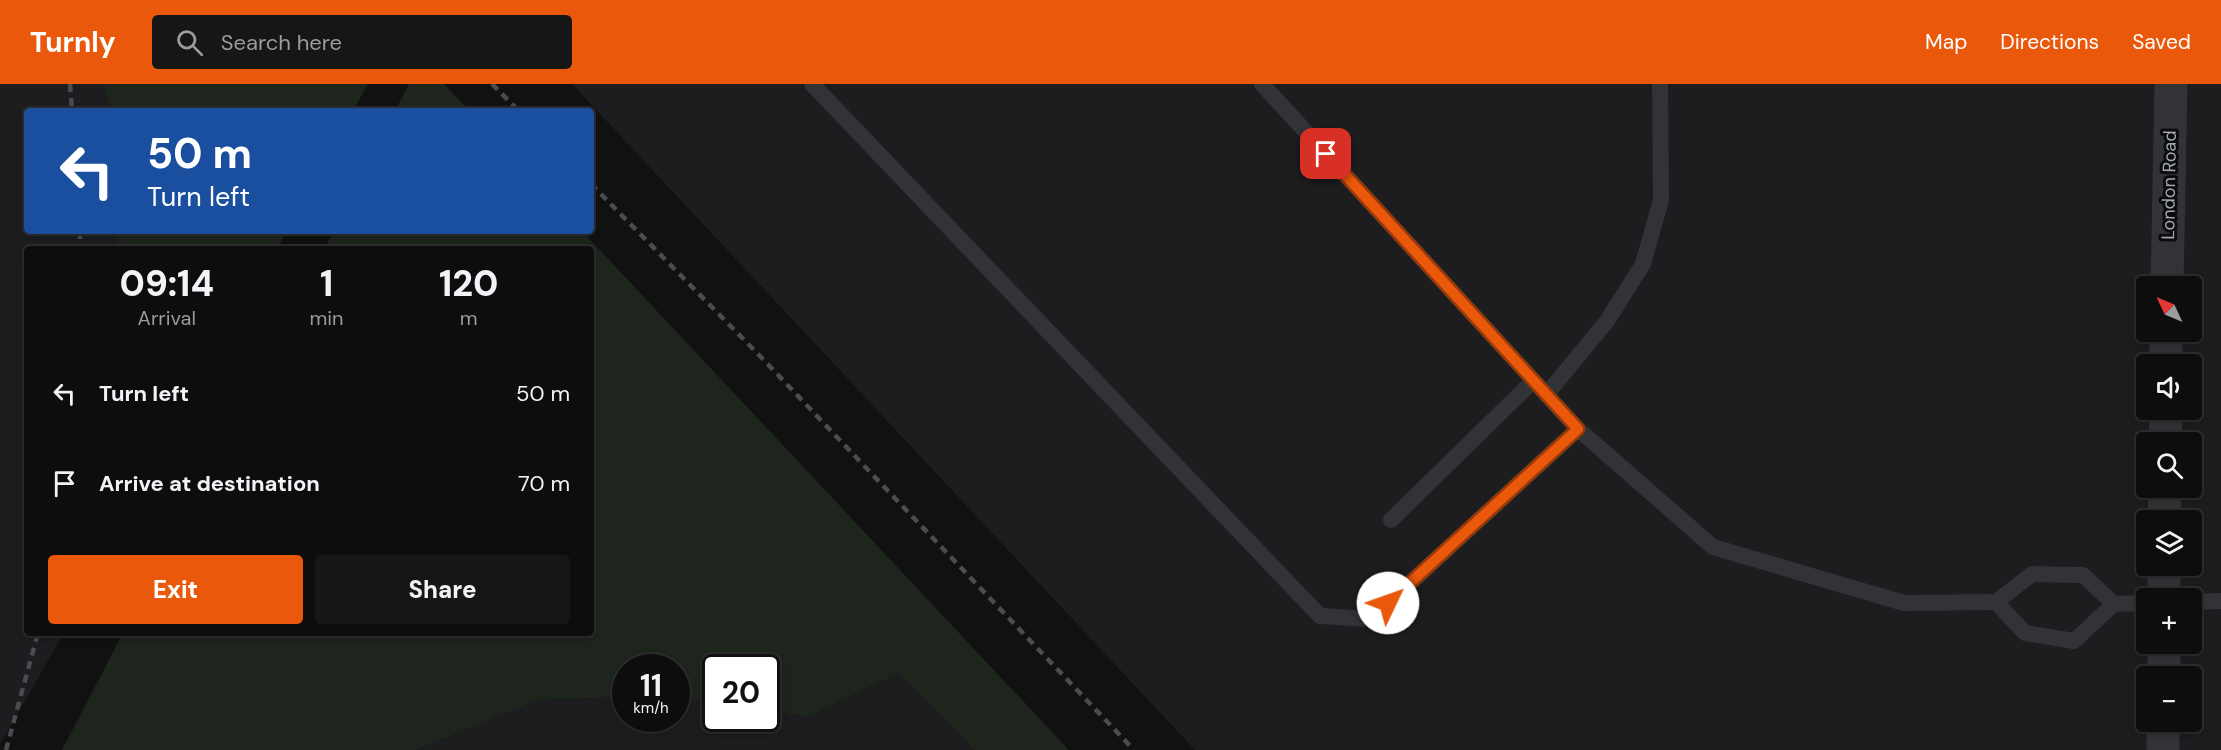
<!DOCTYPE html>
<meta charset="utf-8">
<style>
:root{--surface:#0d0d0e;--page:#161617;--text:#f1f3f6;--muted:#9a9c9e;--line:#2d2d2e;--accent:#ea580c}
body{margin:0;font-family:"DM Sans",sans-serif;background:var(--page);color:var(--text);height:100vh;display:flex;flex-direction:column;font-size:22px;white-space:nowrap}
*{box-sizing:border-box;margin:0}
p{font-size:20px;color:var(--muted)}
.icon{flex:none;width:33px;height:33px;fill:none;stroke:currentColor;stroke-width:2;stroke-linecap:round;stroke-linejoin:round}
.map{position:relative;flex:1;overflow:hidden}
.sheet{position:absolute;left:24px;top:162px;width:570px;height:390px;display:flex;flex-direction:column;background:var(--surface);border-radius:6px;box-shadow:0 3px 9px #0003,0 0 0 2px var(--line)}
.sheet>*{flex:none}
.guide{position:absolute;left:24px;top:24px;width:570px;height:126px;border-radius:6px;box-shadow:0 3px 9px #0003,0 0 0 2px var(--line);background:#1a4fa0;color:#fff;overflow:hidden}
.needle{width:39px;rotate:314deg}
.buttons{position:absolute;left:2136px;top:192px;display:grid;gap:12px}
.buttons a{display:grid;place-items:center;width:66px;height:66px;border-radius:6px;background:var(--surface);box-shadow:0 3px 9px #0003,0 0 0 2px var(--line);font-size:30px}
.speed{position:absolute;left:612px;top:570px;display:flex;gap:12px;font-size:30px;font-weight:700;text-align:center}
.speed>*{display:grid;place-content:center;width:78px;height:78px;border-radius:50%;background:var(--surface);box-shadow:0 3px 9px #0003,0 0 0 2px var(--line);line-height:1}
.speed small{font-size:15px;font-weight:400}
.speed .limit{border:3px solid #111;border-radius:9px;background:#fff;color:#111}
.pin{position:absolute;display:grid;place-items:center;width:51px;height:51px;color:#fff;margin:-26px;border-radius:12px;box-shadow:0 3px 9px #0006}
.me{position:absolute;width:66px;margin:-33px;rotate:48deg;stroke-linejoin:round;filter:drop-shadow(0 0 4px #0008)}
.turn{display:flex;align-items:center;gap:21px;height:126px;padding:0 24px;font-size:27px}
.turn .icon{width:78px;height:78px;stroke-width:2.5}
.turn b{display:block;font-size:42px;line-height:51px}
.eta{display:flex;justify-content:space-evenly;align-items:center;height:102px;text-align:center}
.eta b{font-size:36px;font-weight:800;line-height:42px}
.primary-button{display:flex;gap:12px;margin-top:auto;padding:12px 24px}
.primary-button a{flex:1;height:69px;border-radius:6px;background:var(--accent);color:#fff;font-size:24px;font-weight:800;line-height:69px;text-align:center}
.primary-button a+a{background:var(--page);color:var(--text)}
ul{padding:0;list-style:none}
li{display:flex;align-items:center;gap:18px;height:90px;padding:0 24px}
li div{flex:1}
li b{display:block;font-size:22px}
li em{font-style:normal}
header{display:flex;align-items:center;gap:36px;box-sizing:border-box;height:84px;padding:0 30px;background:var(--accent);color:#fff}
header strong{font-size:28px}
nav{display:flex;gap:33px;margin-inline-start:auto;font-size:21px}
.search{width:420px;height:54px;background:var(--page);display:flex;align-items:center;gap:15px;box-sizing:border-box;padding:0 21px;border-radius:6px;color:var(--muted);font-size:22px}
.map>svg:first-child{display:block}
</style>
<header>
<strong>Turnly</strong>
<div class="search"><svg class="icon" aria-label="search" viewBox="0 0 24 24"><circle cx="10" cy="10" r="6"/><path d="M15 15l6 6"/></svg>Search here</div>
<nav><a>Map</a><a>Directions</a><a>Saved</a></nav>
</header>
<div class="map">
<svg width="2221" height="666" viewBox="0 0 2221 666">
<rect width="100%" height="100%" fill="#111112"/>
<g fill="#1d1d1f" fill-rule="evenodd">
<polygon points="0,0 104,0 110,27 27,27 27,147 118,147 118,165 27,165 27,549 64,549 0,660"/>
<path d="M572,0H2221V666H1195ZM2146,202H2192V248H2146ZM2146,280H2192V326H2146ZM2146,358H2192V404H2146ZM2146,436H2192V482H2146ZM2146,514H2192V560H2146ZM2146,592H2192V638H2146Z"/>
<polygon points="899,589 974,666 416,666 538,616 625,613 626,634 676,634 677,613 715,619 716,634 766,634 767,626 807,633"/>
</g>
<g fill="#1d251d">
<polygon points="104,0 368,0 353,27 110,27"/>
<polygon points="409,0 444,0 470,27 395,27"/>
<polygon points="118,147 287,147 277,165 118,165"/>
<polygon points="334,147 582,147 1069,666 974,666 899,589 807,633 767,626 766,584 716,584 715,619 677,613 676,584 626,584 625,613 538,616 416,666 62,666 123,549 591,549 591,165 324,165"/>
</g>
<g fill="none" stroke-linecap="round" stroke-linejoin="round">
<g stroke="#323337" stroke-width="16">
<polyline points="812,0 1320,532 1371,535 1578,345"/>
<polyline points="1262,0 1578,345 1713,463 1904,519 1996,518 2032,490 2083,491 2114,520"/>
<polyline points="1546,311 1607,237 1643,180 1661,116 1660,0"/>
<polyline points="1391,436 1533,297"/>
<polyline points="1996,518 2025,549 2074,557 2114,520 2146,519"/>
<polyline points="2192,518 2221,517"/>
</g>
<g stroke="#323337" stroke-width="33">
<polyline points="2167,202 2171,0"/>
<polyline points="2166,280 2166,248"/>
<polyline points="2165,358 2166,326"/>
<polyline points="2164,436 2165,404"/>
<polyline points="2164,514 2164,482"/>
<polyline points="2164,560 2164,592"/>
<polyline points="2163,666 2163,638"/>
</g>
<g stroke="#494c50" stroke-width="4.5" stroke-dasharray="8 6" stroke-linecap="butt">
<polyline points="70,0 72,27"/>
<polyline points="492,0 519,27"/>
<polyline points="591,100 759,271 1134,666"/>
<polyline points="80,147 80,165"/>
<polyline points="6,666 38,549"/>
</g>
</g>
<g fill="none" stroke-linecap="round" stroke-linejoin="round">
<g stroke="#983908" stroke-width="15">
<polyline id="route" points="1326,70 1578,345 1388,519"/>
</g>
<use href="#route" stroke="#ea580c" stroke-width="10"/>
</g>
<g text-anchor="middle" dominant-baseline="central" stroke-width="6" stroke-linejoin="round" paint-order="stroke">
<g font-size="18" fill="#a3a9b2" stroke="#0c0c0d">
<text transform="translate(2169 101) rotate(-89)">London Road</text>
</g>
</g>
</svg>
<div class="buttons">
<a><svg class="needle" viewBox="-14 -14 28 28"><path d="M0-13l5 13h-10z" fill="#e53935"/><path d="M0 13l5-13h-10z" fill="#9a9c9e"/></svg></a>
<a><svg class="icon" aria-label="sound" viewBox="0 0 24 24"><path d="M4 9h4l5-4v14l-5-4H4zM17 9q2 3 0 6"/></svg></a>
<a><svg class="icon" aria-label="search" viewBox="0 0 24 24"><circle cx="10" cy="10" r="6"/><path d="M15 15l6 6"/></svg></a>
<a><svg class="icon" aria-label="layers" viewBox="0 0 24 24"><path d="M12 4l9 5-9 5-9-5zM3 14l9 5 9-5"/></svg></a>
<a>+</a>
<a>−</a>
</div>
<div class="speed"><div>11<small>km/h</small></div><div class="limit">20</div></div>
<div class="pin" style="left:1326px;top:70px;background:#d93025"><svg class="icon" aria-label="arrive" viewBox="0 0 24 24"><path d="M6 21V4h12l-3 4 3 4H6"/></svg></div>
<svg class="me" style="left:1388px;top:519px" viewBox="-20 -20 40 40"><circle r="19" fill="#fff"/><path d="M0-13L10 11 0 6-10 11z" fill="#ea580c"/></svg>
<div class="guide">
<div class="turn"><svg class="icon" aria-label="left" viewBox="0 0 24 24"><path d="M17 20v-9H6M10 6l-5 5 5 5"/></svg><div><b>50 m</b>Turn left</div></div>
</div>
<section class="sheet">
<div class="eta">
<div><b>09:14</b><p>Arrival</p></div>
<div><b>1</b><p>min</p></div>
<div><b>120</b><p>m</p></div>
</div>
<ul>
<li><svg class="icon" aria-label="left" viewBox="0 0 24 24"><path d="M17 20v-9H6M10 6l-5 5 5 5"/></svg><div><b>Turn left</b></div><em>50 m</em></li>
<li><svg class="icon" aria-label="arrive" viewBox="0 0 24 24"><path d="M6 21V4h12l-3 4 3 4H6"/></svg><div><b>Arrive at destination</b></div><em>70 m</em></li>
</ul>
<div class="primary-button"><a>Exit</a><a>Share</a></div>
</section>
</div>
